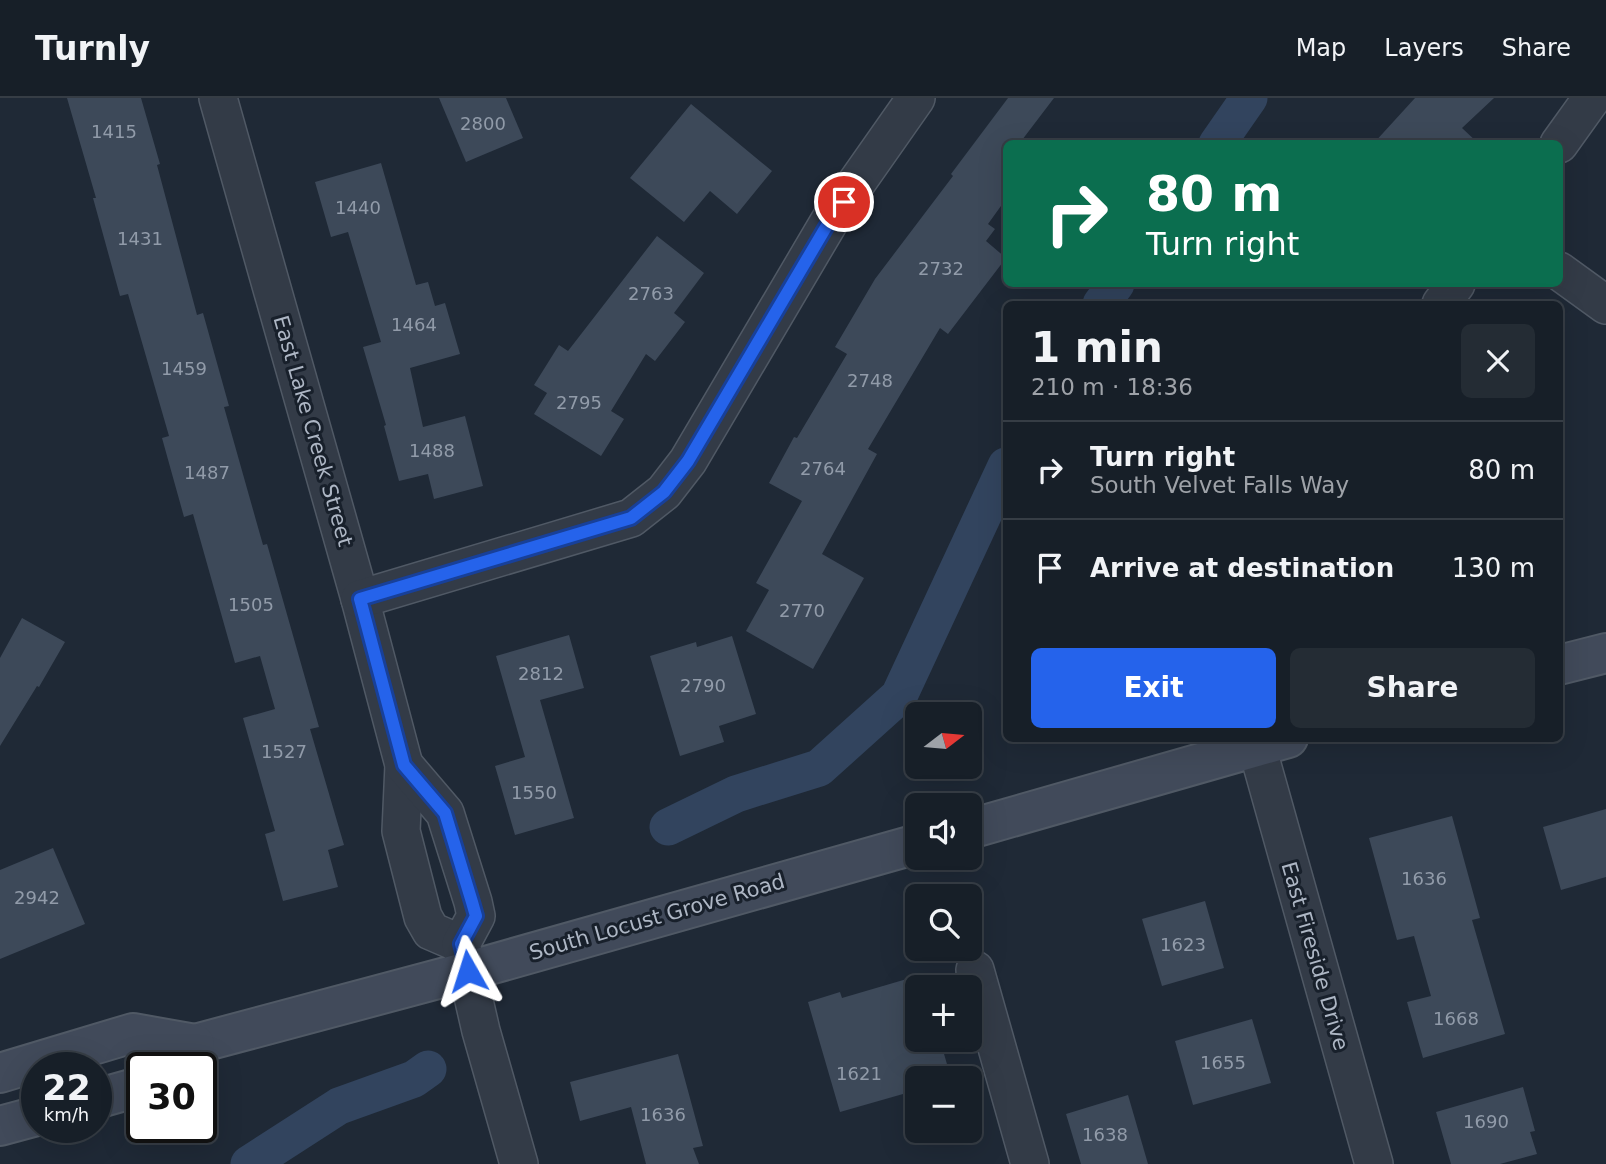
<!DOCTYPE html>
<meta charset="utf-8">
<style>
:root{--surface:#171f28;--page:#242c34;--text:#f1f3f6;--muted:#9ea2a8;--line:#363d45;--accent:#2563eb}
body{margin:0;font-family:"DejaVu Sans",sans-serif;background:var(--page);color:var(--text);height:100vh;display:flex;flex-direction:column;font-size:26px;white-space:nowrap}
*{box-sizing:border-box;margin:0}
p{font-size:23px;color:var(--muted)}
.icon{flex:none;width:38px;height:38px;fill:none;stroke:currentColor;stroke-width:2;stroke-linecap:round;stroke-linejoin:round}
.map{position:relative;flex:1;overflow:hidden}
.panel{position:absolute;left:1003px;top:203px;width:560px;height:441px;display:flex;flex-direction:column;background:var(--surface);border-radius:10px;box-shadow:0 7px 28px #0002,0 0 0 2px var(--line)}
.panel>*{flex:none}
.top-card{position:absolute;left:1003px;top:42px;width:560px;height:147px;border-radius:10px;box-shadow:0 7px 28px #0002,0 0 0 2px var(--line);background:#0b6e4f;color:#fff;overflow:hidden}
.needle{width:46px;rotate:74deg}
.fabs{position:absolute;left:905px;top:604px;display:grid;gap:14px}
.fabs a{display:grid;place-items:center;width:77px;height:77px;border-radius:10px;background:var(--surface);box-shadow:0 7px 28px #0002,0 0 0 2px var(--line);font-size:35px}
.speed{position:absolute;left:21px;top:954px;display:flex;gap:14px;font-size:35px;font-weight:700;text-align:center}
.speed>*{display:grid;place-content:center;width:91px;height:91px;border-radius:50%;background:var(--surface);box-shadow:0 7px 28px #0002,0 0 0 2px var(--line);line-height:1}
.speed small{font-size:18px;font-weight:400}
.speed .limit{border:4px solid #111;border-radius:10px;background:#fff;color:#111}
.pin{position:absolute;display:grid;place-items:center;width:60px;height:60px;color:#fff;margin:-30px;border:4px solid #fff;border-radius:50%;box-shadow:0 2px 7px #0007}
.me{position:absolute;width:77px;margin:-38px;rotate:354deg;stroke-linejoin:round;filter:drop-shadow(0 0 5px #0008)}
.turn{display:flex;align-items:center;gap:24px;height:147px;padding:0 28px;font-size:32px}
.turn .icon{width:91px;height:91px;stroke-width:2.5}
.turn b{display:block;font-size:49px;line-height:60px}
.round{display:grid;place-items:center;flex:none;width:74px;height:74px;border-radius:10px;background:var(--page)}
.summary{display:flex;align-items:center;justify-content:space-between;height:119px;padding:0 28px}
h1{font-size:42px;font-weight:700;line-height:52px}
.action{display:flex;gap:14px;margin-top:auto;padding:14px 28px}
.action a{flex:1;height:80px;border-radius:10px;background:var(--accent);color:#fff;font-size:28px;font-weight:700;line-height:80px;text-align:center}
.action a+a{background:var(--page);color:var(--text)}
ul{padding:0;list-style:none}
li{display:flex;align-items:center;gap:21px;height:98px;padding:0 28px;border-top:2px solid var(--line)}
li div{flex:1}
li b{display:block;font-size:26px}
li em{font-style:normal}
header{display:flex;align-items:center;gap:42px;box-sizing:border-box;height:98px;padding:0 35px;background:var(--surface);border-bottom:2px solid var(--line)}
header strong{font-size:33px}
nav{display:flex;gap:38px;margin-inline-start:auto;font-size:24px}
.map>svg:first-child{display:block}
</style>
<header>
<strong>Turnly</strong>
<nav><a>Map</a><a>Layers</a><a>Share</a></nav>
</header>
<div class="map">
<svg width="1606" height="1066" viewBox="0 0 1606 1066">
<rect width="100%" height="100%" fill="#1f2936"/>
<g fill="none" stroke-linecap="round" stroke-linejoin="round">
<g stroke="#32445e" stroke-width="37">
<polyline points="1217,46 1249,0"/>
<polyline points="1101,206 1116,186"/>
<polyline points="668,729 736,696 819,670 899,598 1006,368"/>
<polyline points="249,1066 339,1008 414,981 428,971"/>
</g>
</g>
<g fill="#3d4959">
<polygon points="67,0 141,0 160,66 157,67 197,217 203,215 229,308 224,309 263,447 267,446 319,629 310,631 344,747 328,752 338,789 283,803 265,736 275,733 243,620 275,611 260,558 235,565 193,416 184,419 162,340 169,338 128,196 120,198 93,100 96,100"/>
<polygon points="439,0 506,0 523,40 466,64"/>
<polygon points="1008,0 1054,0 1019,46 1006,46 1006,101 988,126 995,131 986,143 1006,160 948,236 940,230 868,351 877,356 822,456 864,480 813,571 746,533 769,492 756,485 802,403 769,385 794,339 797,340 847,256 835,249 875,181 953,78 951,76"/>
<polygon points="1415,0 1494,0 1462,30 1479,46 1373,46"/>
<polygon points="691,6 772,73 737,116 710,93 684,124 630,80"/>
<polygon points="381,65 416,187 428,184 435,208 445,205 460,256 410,270 423,329 465,318 483,388 434,401 428,376 399,383 384,328 386,327 363,249 381,244 348,134 331,139 315,84"/>
<polygon points="657,138 704,175 674,215 685,224 655,263 646,256 611,313 624,321 601,358 534,316 547,295 534,287 559,247 568,253"/>
<polygon points="22,520 65,544 39,589 37,588 0,648 0,560"/>
<polygon points="569,537 584,590 540,602 574,720 515,737 495,668 525,659 496,558"/>
<polygon points="732,538 756,616 719,628 724,644 680,658 650,558 696,544 697,549"/>
<polygon points="1606,711 1606,779 1561,792 1543,729"/>
<polygon points="1452,718 1480,820 1472,822 1505,936 1423,960 1407,904 1431,898 1414,838 1397,842 1369,740"/>
<polygon points="53,750 85,826 0,861 0,772"/>
<polygon points="1205,803 1224,870 1162,888 1142,821"/>
<polygon points="917,878 917,942 940,942 951,980 917,980 917,992 840,1014 808,904 840,894 842,900"/>
<polygon points="1252,921 1271,985 1193,1007 1175,943"/>
<polygon points="678,956 703,1048 693,1050 699,1066 646,1066 631,1009 580,1023 570,984"/>
<polygon points="1523,989 1535,1033 1530,1034 1537,1056 1500,1066 1451,1066 1436,1014"/>
<polygon points="1128,997 1148,1066 1081,1066 1066,1016"/>
</g>
<g fill="none" stroke-linecap="round" stroke-linejoin="round">
<g stroke="#505965" stroke-width="40">
<g id="street">
<polyline points="218,0 360,501 404,667 401,733 423,819 431,833 461,846"/>
<polyline points="1559,46 1592,0"/>
<polyline points="1559,173 1606,207"/>
<polyline points="1441,206 1456,186"/>
<polyline points="360,501 631,420 664,394 688,363 829,124 916,0"/>
<polyline points="1257,649 1374,1066"/>
<polyline points="404,667 445,715 473,804 476,818 461,846 481,933 519,1066"/>
<polyline points="975,872 1030,1066"/>
</g>
</g>
<g stroke="#505965" stroke-width="42">
<g id="secondary">
<polyline points="1559,567 1606,555"/>
<polyline points="970,731 1288,640"/>
<polyline points="195,946 468,873 917,746"/>
<polyline points="0,975 133,935 195,946 167,970"/>
<polyline points="96,1001 142,988"/>
<polyline points="0,1028 37,1018"/>
</g>
</g>
<use href="#street" stroke="#333b47" stroke-width="37"/>
<use href="#secondary" stroke="#414a5a" stroke-width="38"/>
</g>
<g fill="none" stroke-linecap="round" stroke-linejoin="round">
<g stroke="#184099" stroke-width="18">
<polyline id="route" points="468,873 461,846 476,818 472,804 445,715 404,667 360,501 631,420 664,394 688,363 829,124 844,104"/>
</g>
<use href="#route" stroke="#2563eb" stroke-width="12"/>
</g>
<g text-anchor="middle" dominant-baseline="central" stroke-width="6" stroke-linejoin="round" paint-order="stroke">
<g font-size="18" fill="#919ba9">
<text x="483" y="25">2800</text>
<text x="114" y="33">1415</text>
<text x="358" y="109">1440</text>
<text x="140" y="140">1431</text>
<text x="941" y="170">2732</text>
<text x="651" y="195">2763</text>
<text x="414" y="226">1464</text>
<text x="184" y="270">1459</text>
<text x="870" y="282">2748</text>
<text x="579" y="304">2795</text>
<text x="432" y="352">1488</text>
<text x="823" y="370">2764</text>
<text x="207" y="374">1487</text>
<text x="251" y="506">1505</text>
<text x="802" y="512">2770</text>
<text x="541" y="575">2812</text>
<text x="703" y="587">2790</text>
<text x="284" y="653">1527</text>
<text x="534" y="694">1550</text>
<text x="1424" y="780">1636</text>
<text x="37" y="799">2942</text>
<text x="1183" y="846">1623</text>
<text x="1456" y="920">1668</text>
<text x="1223" y="964">1655</text>
<text x="859" y="975">1621</text>
<text x="663" y="1016">1636</text>
<text x="1486" y="1023">1690</text>
<text x="1105" y="1036">1638</text>
</g>
<g font-size="21" fill="#adb6c4" stroke="#18202b">
<text transform="translate(313 333) rotate(74)">East Lake Creek Street</text>
<text transform="translate(657 819) rotate(-16)">South Locust Grove Road</text>
<text transform="translate(1315 858) rotate(74)">East Fireside Drive</text>
</g>
</g>
</svg>
<div class="fabs">
<a><svg class="needle" viewBox="-14 -14 28 28"><path d="M0-13l5 13h-10z" fill="#e53935"/><path d="M0 13l5-13h-10z" fill="#9ea2a8"/></svg></a>
<a><svg class="icon" aria-label="sound" viewBox="0 0 24 24"><path d="M4 9h4l5-4v14l-5-4H4zM17 9q2 3 0 6"/></svg></a>
<a><svg class="icon" aria-label="search" viewBox="0 0 24 24"><circle cx="10" cy="10" r="6"/><path d="M15 15l6 6"/></svg></a>
<a>+</a>
<a>−</a>
</div>
<div class="speed"><div>22<small>km/h</small></div><div class="limit">30</div></div>
<div class="pin" style="left:844px;top:104px;background:#d93025"><svg class="icon" aria-label="arrive" viewBox="0 0 24 24"><path d="M6 21V4h12l-3 4 3 4H6"/></svg></div>
<svg class="me" style="left:468px;top:873px" viewBox="-20 -20 40 40"><path d="M0-17L14 15 0 8-14 15z" fill="#2563eb" stroke="#fff" stroke-width="4"/></svg>
<div class="top-card">
<div class="turn"><svg class="icon" aria-label="right" viewBox="0 0 24 24"><path d="M7 20v-9h11M14 6l5 5-5 5"/></svg><div><b>80 m</b>Turn right</div></div>
</div>
<section class="panel">
<div class="summary"><div><h1>1 min</h1><p>210 m · 18:36</p></div><a class="round"><svg class="icon" aria-label="close" viewBox="0 0 24 24"><path d="M6 6l12 12M18 6L6 18"/></svg></a></div>
<ul>
<li><svg class="icon" aria-label="right" viewBox="0 0 24 24"><path d="M7 20v-9h11M14 6l5 5-5 5"/></svg><div><b>Turn right</b><p>South Velvet Falls Way</p></div><em>80 m</em></li>
<li><svg class="icon" aria-label="arrive" viewBox="0 0 24 24"><path d="M6 21V4h12l-3 4 3 4H6"/></svg><div><b>Arrive at destination</b></div><em>130 m</em></li>
</ul>
<div class="action"><a>Exit</a><a>Share</a></div>
</section>
</div>
